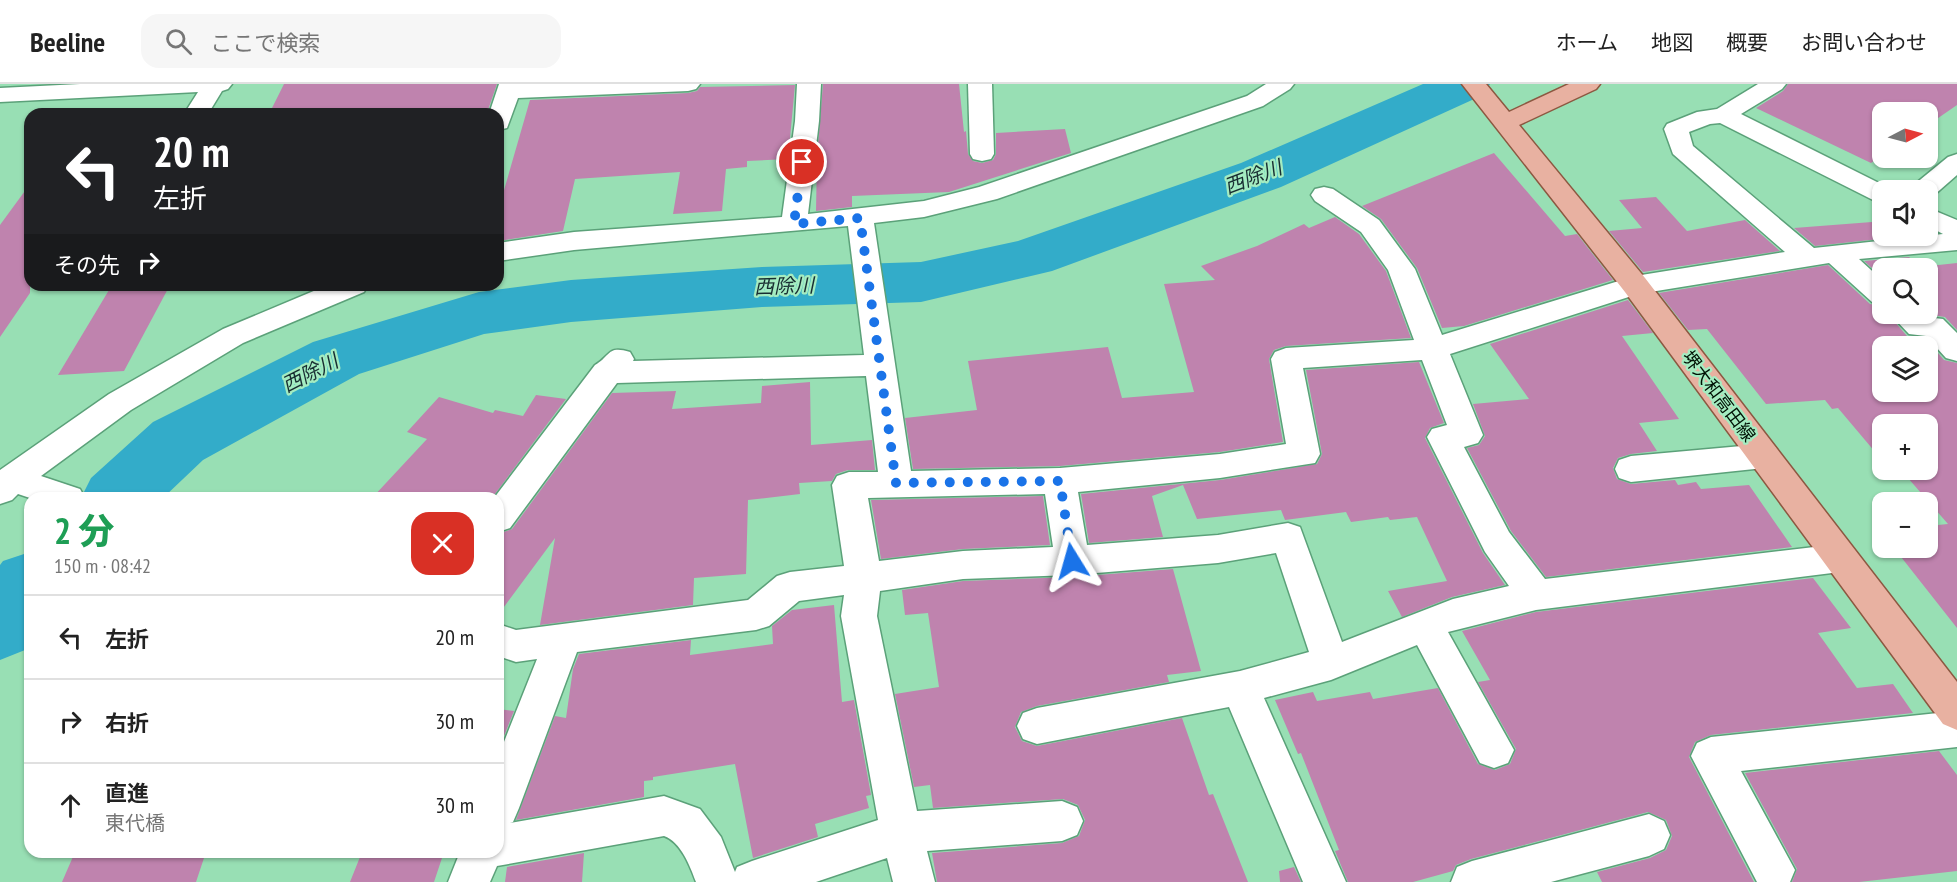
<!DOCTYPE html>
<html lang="ja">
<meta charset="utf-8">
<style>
:root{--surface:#fff;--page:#f6f6f6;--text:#222;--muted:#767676;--line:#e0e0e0}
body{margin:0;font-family:"PT Sans Narrow","Noto Sans JP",sans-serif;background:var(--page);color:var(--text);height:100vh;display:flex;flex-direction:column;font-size:22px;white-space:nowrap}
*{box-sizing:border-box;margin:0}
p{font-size:20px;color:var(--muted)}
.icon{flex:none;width:33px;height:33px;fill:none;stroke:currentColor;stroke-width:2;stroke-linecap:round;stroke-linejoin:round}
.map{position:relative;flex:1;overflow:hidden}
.panel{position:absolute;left:24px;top:408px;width:480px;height:366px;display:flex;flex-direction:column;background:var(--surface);border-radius:18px;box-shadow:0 2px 4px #0004}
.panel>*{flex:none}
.guide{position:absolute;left:24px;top:24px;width:480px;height:183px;border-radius:18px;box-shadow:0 2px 4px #0004;background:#202124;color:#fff;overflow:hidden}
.needle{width:39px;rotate:84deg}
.fabs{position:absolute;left:1872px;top:18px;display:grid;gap:12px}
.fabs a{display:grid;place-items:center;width:66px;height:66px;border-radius:12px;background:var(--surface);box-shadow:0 2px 4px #0004;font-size:30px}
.pin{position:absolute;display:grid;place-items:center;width:51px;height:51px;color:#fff;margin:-26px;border:3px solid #fff;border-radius:50%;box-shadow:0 2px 6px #0007}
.me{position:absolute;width:66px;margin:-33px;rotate:352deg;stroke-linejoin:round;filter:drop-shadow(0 0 4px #0008)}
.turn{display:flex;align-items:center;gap:21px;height:126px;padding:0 30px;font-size:27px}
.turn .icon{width:78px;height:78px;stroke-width:2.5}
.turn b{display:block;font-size:42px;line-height:51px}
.then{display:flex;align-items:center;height:57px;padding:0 30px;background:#0003;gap:12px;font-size:22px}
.round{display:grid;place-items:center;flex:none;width:63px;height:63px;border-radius:18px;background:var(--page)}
.summary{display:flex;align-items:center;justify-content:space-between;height:102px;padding:0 30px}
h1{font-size:36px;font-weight:800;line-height:45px;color:#1e9e55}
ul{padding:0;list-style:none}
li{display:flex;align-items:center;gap:18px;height:84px;padding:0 30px;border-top:2px solid var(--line)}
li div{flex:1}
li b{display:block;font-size:22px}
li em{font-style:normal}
header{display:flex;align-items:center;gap:36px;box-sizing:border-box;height:84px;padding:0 30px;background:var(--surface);border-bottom:2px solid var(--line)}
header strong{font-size:28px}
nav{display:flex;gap:33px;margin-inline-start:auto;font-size:21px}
.search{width:420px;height:54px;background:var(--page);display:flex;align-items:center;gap:15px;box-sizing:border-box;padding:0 21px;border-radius:18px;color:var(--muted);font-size:22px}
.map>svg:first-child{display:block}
</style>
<header>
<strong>Beeline</strong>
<div class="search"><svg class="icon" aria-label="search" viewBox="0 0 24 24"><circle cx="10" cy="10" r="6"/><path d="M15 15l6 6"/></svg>ここで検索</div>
<nav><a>ホーム</a><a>地図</a><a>概要</a><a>お問い合わせ</a></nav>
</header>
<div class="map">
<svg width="1957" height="798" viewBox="0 0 1957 798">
<rect width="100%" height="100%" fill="#98dfb4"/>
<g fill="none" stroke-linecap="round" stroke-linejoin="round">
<g fill="#33acc9" fill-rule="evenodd">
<polygon points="1423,0 1490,0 1483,11 1281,103 1052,187 1031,192 921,218 762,223 571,238 484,250 359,290 203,376 163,414 81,414 91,394 153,338 313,258 479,208 571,196 762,183 921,178 1018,157 1241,79"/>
<polygon points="30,468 30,564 0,576 0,481 3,477"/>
</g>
</g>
<g fill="#bf83ae" fill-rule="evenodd">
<polygon points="284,0 497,0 488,26 433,30 269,30"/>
<polygon points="823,0 959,0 964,48 966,47 968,70 973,77 982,79 993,76 996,70 996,49 1065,45 1071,69 949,108 852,112 852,123 816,127 817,73"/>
<polygon points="1788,0 1957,0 1957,21 1928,41 1928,28 1882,28 1882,71 1871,79 1756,24 1783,7"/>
<polygon points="795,1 788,75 747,77 747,83 726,85 722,127 673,130 680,88 575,95 563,147 498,157 498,127 530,16 688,9 697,7 700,3"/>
<polygon points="1494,69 1565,152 1577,150 1613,196 1464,242 1442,244 1417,184 1381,135 1362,122"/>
<polygon points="30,100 30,209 0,253 0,141"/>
<polygon points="1656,113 1687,147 1745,136 1780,167 1643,188 1609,147 1642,144 1619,116"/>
<polygon points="1335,133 1359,150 1386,187 1411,254 1286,262 1274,266 1269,275 1283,358 1220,368 1060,382 913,385 905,334 977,326 968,277 1108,263 1122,314 1194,308 1164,200 1215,196 1201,182 1257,162 1304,140 1309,144"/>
<polygon points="1872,138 1882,147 1882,152 1889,154 1815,162 1794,144"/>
<polygon points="1909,173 1920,183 1957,179 1957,246 1945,233 1925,230 1928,230 1928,184 1882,184 1882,193 1864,177"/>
<path d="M1828,181L1870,220L1882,222V230H1888L1907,252L1925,254L1944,276L1957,279V544L1894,464H1928V442L1948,440L1901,386H1928V340H1882V374L1881,375L1838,324L1832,325L1825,316L1766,320L1707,245L1688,246L1659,209ZM1882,262H1928V308H1882Z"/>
<polygon points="112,201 170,201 124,287 58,291"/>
<polygon points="1628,216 1653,249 1622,252 1679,335 1639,339 1657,367 1631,370 1618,374 1613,384 1617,395 1631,400 1675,396 1678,401 1696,398 1701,405 1749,401 1792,463 1546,493 1511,447 1467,364 1479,361 1485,352 1473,320 1529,315 1490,260"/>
<polygon points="1419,278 1444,339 1430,344 1425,354 1483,469 1505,501 1452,513 1402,533 1388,507 1447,497 1417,433 1390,436 1388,433 1351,438 1346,428 1285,436 1281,426 1197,435 1183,401 1152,412 1163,453 1089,459 1081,410 1220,396 1317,380 1322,370 1306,286"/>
<polygon points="810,298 811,361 872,356 875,386 848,386 836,390 832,397 799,399 800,410 748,416 746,490 694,494 693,521 540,541 555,454 498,531 498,450 512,445 612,309 676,307 672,325 761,319 762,302"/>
<polygon points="536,311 566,315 492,414 372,414 427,355 407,348 439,313 493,329 495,326 523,332"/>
<polygon points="1043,412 1050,461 963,465 881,475 871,416"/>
<polygon points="1173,485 1201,587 1167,591 1169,598 1037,622 1021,628 1015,643 1022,657 1037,662 1182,634 1209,711 1213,710 1248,798 937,798 932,769 1062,759 1079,752 1085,736 1078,721 1063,715 933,724 930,701 914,703 895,610 939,603 928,529 905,531 902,506 963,497 1072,493"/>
<polygon points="1813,494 1851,544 1818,549 1857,604 1893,600 1913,629 1711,651 1695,658 1689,673 1754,798 1602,798 1597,788 1650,774 1666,766 1672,752 1666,736 1648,728 1471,775 1456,781 1453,787 1413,798 1348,798 1335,767 1339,766 1301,669 1298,670 1275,616 1313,608 1317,617 1370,608 1373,615 1438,604 1478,680 1495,686 1510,680 1516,665 1478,598 1490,596 1462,547 1536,528"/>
<polygon points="834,521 842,618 854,616 871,711 866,712 869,724 815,740 818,753 753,774 735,680 653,693 653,696 644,697 644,713 516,736 555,632 566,634 573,585 579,570 691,556 690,571 773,560 772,542 792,526"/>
<polygon points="498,625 514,627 498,667"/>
<polygon points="1939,667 1957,691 1957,787 1859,798 1792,798 1797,785 1745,689"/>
<polygon points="75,768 206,768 196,798 62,798"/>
<polygon points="362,768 444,768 434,798 350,798"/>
<polygon points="584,769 582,798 505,798 507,783"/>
<polygon points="1294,783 1301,798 1280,798 1279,787"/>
</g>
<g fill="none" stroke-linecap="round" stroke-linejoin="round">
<g stroke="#5ba179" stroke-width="3">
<g id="minor">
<polygon points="80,0 232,0 228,5 222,7 208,30 184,30 198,8 0,18 0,4"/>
<polygon points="499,0 700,0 696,5 688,7 518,14 507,44 498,46 498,30 489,30"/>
<path d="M797,0H821L819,37L808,130L924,117L979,103L1247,12L1266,0H1294L1290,5L1263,22L997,115L924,133L874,139L911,387L1060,384L1220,370L1286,360L1271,275L1275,268L1286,264L1414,256L1388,186L1361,148L1315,117L1311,111L1315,105L1324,103L1333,105L1379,136L1415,185L1442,251L1635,192L1785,168L1673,70L1664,45L1667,40L1697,28L1717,25L1758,0H1786L1782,5L1741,30L1893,106H1882V118L1873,116L1720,39L1710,40L1689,48L1693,62L1814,164L1943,150L1928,142V124L1957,136V166L1859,175L1882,196V220L1872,218L1829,179L1638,210L1450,270L1483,351L1478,359L1464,363L1509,448L1545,495L1840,460L1852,464L1857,474L1852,484L1840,488L1536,526L1448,548L1514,666L1508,679L1494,684L1480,679L1417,561L1331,596L1264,614L1346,798H1303L1229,623L1037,660L1023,655L1017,642L1023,629L1037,624L1240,587L1309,568L1276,469L1218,479L1072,491L963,495L880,507L877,532L917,727L1062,717L1077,723L1083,737L1077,751L1062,757L927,767L935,798H893L887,774L816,798H696C690,782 681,758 664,752L497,782L490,798H448L460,768H498V673L537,575L516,578L498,572V540L516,546L748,516L777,492L790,488L844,482L832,401L837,392L849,388H878L866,292L617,299L510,444L498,448V414H494L595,281C611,272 607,261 630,268L634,275L633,277L864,271L848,142L574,166L498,177V159L574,148L782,133L795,37ZM1422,276L1447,341L1432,345L1427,353L1485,468L1509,502L1453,515L1342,558L1300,443L1288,439L1218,451L1087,461L1078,408L1220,394L1315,379L1320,370L1303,284ZM1045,410L1053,463L963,467L879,477L868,414ZM844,511L841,532L878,736L752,777L737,783L735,788L721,753L700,725L664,712L510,739L513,738L519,724L577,568L756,546L769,542L799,517Z"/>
<polygon points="968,0 992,0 994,70 991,75 982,77 973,75 970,70"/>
<polygon points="1957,70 1957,91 1933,112 1928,113 1928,106 1911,106 1915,100 1948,73"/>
<polygon points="328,201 368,201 364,208 243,259 131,326 41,392 80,405 85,414 30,414 18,410 12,416 0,420 0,386 109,310 223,245"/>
<polygon points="1890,230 1922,230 1925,233 1943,235 1957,249 1957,277 1946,274 1926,252 1909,250"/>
<polygon points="1764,360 1775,363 1780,372 1775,381 1764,384 1631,398 1619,394 1615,385 1619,376 1631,372"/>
<polygon points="1957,627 1957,663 1741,687 1795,786 1790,798 1757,798 1691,672 1697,659 1711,653"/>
<polygon points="1649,730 1664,737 1670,751 1664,765 1649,772 1551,798 1451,798 1457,783 1472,777"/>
</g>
</g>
<g stroke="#8c5841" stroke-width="3">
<polygon id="major" points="1462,0 1486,0 1509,28 1569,0 1600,0 1596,5 1519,41 1645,194 1957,598 1957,646 1943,640 1625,208"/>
</g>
<use href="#minor" fill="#fff" fill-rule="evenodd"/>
<use href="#major" fill="#e8b1a1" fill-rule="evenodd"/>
</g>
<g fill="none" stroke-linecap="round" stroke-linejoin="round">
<polyline stroke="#1a73e8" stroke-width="10" stroke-dasharray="0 18" points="802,78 794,140 860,134 896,399 1060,397 1072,477"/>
</g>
<g text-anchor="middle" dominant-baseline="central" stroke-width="4.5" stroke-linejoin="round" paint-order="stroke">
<g font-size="18" fill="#001205" stroke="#a4ecc1">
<text transform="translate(1719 312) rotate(53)">堺大和高田線</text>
</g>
<g font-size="20" font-style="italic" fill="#182d32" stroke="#a4ecc1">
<text transform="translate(1253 93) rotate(-21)">西除川</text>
<text transform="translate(784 202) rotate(-2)">西除川</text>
<text transform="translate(310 289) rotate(-27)">西除川</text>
</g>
</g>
</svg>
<div class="fabs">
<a><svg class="needle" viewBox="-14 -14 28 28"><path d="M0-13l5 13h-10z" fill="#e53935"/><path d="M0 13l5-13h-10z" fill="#767676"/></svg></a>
<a><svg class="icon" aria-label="sound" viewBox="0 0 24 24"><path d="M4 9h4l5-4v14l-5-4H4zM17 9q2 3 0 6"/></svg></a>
<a><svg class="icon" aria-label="search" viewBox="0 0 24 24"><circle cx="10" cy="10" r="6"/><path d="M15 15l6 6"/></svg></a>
<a><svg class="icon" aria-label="layers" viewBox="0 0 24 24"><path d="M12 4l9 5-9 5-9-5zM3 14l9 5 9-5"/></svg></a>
<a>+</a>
<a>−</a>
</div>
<div class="pin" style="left:802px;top:78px;background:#d93025"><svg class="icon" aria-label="arrive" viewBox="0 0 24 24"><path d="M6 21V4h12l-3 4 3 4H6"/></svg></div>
<svg class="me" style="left:1072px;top:477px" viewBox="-20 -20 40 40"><path d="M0-17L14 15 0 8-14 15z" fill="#1a73e8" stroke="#fff" stroke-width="4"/></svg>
<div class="guide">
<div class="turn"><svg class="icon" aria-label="left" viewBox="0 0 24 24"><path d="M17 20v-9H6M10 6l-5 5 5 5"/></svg><div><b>20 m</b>左折</div></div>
<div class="then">その先<svg class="icon" aria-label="right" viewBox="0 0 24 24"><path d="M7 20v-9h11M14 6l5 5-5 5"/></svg></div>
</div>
<section class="panel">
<div class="summary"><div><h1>2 分</h1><p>150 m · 08:42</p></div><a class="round" style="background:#d93025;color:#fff"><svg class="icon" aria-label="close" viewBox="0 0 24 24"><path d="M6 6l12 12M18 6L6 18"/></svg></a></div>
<ul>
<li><svg class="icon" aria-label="left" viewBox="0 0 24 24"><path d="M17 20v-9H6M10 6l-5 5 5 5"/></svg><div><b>左折</b></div><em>20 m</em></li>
<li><svg class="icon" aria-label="right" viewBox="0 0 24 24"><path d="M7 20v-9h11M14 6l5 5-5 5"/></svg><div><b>右折</b></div><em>30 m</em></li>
<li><svg class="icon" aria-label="ahead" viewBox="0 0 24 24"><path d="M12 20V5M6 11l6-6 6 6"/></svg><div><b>直進</b><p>東代橋</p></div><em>30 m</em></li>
</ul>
</section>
</div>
